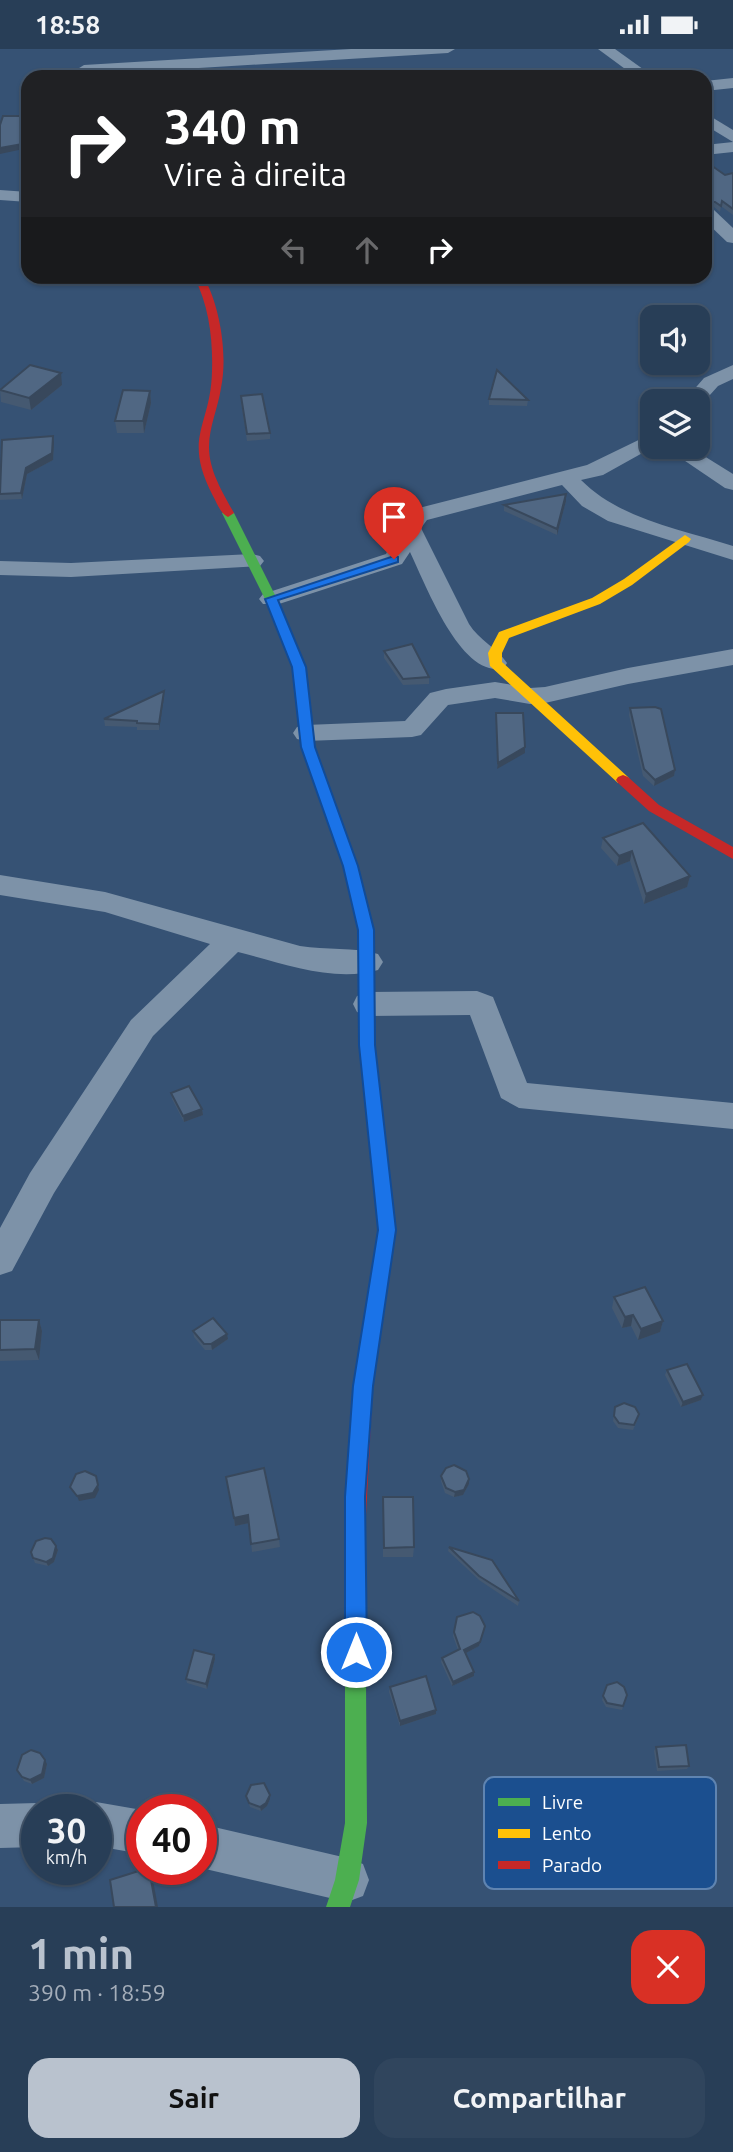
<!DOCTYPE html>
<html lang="pt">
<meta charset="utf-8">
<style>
:root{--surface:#283e57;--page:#30455d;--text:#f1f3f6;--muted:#a5aeba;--line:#44576d;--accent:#b9c2ce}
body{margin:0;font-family:Ubuntu,sans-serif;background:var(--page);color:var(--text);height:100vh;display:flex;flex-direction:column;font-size:26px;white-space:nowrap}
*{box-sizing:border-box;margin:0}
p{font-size:23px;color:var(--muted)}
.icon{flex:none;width:38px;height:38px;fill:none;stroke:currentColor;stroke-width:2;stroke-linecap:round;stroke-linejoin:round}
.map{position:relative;height:1858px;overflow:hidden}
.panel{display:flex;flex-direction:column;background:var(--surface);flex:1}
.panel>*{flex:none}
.guide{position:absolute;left:21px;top:21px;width:691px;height:214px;border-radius:21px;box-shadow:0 2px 5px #0004,0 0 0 2px var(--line);background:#202124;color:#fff;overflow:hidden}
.buttons{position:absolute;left:640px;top:256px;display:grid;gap:14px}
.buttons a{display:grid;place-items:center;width:70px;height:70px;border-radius:14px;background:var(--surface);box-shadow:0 2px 5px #0004,0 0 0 2px var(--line);font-size:35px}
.speed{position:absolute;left:21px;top:1745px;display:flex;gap:14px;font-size:35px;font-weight:700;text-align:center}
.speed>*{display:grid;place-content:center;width:91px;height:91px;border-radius:50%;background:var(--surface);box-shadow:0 2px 5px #0004,0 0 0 2px var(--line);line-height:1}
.speed small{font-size:18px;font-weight:400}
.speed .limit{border:10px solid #d22;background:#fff;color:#111}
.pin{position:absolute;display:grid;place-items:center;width:60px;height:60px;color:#fff;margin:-72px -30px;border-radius:50% 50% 50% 0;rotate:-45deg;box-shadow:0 0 7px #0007}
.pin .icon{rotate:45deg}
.me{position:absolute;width:77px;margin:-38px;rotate:0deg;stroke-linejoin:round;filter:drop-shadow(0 0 5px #0008)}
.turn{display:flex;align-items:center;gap:24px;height:147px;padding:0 28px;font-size:32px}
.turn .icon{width:91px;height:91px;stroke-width:2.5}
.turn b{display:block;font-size:49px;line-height:60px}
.lanes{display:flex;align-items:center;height:66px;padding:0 28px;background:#0003;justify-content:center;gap:35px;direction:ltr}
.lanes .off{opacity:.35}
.round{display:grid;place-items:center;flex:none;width:74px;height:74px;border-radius:21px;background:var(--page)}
.overview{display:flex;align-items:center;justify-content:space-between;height:119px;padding:0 28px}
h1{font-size:42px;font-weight:700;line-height:52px;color:var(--accent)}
.action{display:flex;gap:14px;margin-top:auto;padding:14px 28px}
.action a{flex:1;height:80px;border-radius:21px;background:var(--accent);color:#111;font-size:28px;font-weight:700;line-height:80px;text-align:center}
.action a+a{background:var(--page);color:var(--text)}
.status{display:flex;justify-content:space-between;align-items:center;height:49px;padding:0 35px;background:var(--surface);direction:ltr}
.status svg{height:19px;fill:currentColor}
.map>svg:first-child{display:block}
</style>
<div class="status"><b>18:58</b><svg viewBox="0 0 49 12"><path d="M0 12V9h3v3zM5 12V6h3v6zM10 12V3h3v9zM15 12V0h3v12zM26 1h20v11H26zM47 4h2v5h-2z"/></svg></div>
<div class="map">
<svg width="733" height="1858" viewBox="0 0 733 1858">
<rect width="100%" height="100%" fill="#365274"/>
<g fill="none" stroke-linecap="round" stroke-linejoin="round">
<g fill="#7d92a8" fill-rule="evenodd">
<polygon points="351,0 455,0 448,4 84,26 76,21 84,16"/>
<polygon points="598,0 615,0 654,28 636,28"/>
<polygon points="733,29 733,39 705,42 705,32"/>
<polygon points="705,64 733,81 733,93 705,76"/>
<polygon points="733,93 733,103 705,106 705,96"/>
<polygon points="0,141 28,143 28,153 0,151"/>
<polygon points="705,160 714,161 733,179 733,194 727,193 705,172"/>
<polygon points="733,316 733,330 718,337 701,356 698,357 698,352 684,352 704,329"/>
<path d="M653,384V397H655L603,426L581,431C621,471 681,480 733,497V511L608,472L582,457L562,436L427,471L421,479L469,575C479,591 497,599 507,614L504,619C461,631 425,534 410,503L402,515L279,555H263L259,550L263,545L386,505L400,475L411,461L587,416Z"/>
<polygon points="663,397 688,397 733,425 733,441 725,439"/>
<polygon points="252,505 260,507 264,512 260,517 71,528 0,526 0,512 71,514"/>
<polygon points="733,600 733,616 628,635 545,654 530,655 495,649 448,656 421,686 412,688 306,692 297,690 293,684 297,678 306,676 405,672 430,644 446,640 495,633 530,639 545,638 628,619"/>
<path d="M0,826L105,843L300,897C326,901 354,898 378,905L383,913L378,921C334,934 281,914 238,903L153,987L54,1144L12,1222L0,1226V1179L30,1124L131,971L210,895L105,863L0,846Z"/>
<polygon points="477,942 493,948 527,1034 733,1054 733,1080 519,1059 501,1049 470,966 368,967 357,963 353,955 357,947 368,943"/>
<polygon points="96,1753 142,1761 142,1805 96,1797 96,1760 80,1760"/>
<polygon points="37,1754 52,1760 37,1760 37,1798 0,1799 0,1755"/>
<polygon points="201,1775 347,1809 363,1815 369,1831 363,1847 347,1853 201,1819"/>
</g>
<g fill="#4caf50" fill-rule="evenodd">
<polygon points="228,460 234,464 277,550 306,618 315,698 358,817 374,881 375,996 379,1030 377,1035 365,1035 363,1030 359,996 358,881 344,817 301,698 292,618 265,550 222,464"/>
<polygon points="355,1475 362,1478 365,1485 367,1774 359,1831 350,1858 326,1858 335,1831 345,1774 345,1485 348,1478"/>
</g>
<polygon fill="#ffc107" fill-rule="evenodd" points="685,486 691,490 689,493 632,536 600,555 509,589 502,604 502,613 628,728 630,731 628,734 618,734 490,617 488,604 499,583 592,549 624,530"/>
<g fill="#c62828" fill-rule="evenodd">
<path d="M194,228H204C220,258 228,305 221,339C218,359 209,378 209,398C209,422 223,444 234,464L228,468C220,464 217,454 213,447C182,387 211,378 212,322C213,291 209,256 194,228Z"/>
<polygon points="623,726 628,728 659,756 733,798 733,810 649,762 618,734 616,731 618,728"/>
<polygon points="371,1023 377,1025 379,1030 396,1181 373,1337 365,1485 362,1492 355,1495 348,1492 345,1485 353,1337 378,1181 363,1030 365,1025"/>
</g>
</g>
<g fill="#455971">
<polygon points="705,112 725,126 733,124 733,166 721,157 720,163 714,158 705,157"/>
<polygon points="62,336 31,361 1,353 0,340"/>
<polygon points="150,342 151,354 144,384 117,384 115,372"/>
<polygon points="489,350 528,351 527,357 489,356"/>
<polygon points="241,353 270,384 270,390 247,392"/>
<polygon points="53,387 54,393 53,411 27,425 22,450 0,451 0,427"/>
<polygon points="566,452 557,486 504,462 504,456"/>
<polygon points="384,602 429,628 429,635 403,636 384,609"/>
<polygon points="164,648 159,681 137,681 137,678 105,677 104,670"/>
<polygon points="630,659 675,721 674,727 654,737 643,727 629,666"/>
<polygon points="603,789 690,827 687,838 644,855 630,812 617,817 601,799"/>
<polygon points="171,1044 202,1060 203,1066 184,1073 172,1050"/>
<polygon points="614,1248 663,1272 660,1283 638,1291 631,1277 622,1279 612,1259"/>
<polygon points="0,1271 39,1271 42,1282 39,1311 0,1312"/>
<polygon points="193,1282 228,1290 212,1301 205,1301 194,1288"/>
<polygon points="667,1321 703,1346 701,1351 681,1358 665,1326"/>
<polygon points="615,1358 638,1370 633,1381 618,1379 613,1372"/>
<polygon points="441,1427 469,1435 463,1446 454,1448 445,1444 441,1432"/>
<polygon points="226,1428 279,1490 280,1498 252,1503 249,1474 235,1477"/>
<polygon points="383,1448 414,1498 413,1508 383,1508"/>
<polygon points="56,1497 58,1501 54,1513 48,1517 35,1514 33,1509"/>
<polygon points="449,1498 519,1552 518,1557 479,1531 448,1502"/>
<polygon points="484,1582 479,1597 466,1604 474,1627 452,1637 441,1613 442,1609 458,1601 453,1587 454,1583"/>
<polygon points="214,1606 215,1610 207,1640 187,1634 186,1630"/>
<polygon points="607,1636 627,1646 622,1661 606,1658 602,1651"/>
<polygon points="390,1638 436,1661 436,1665 400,1677 389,1643"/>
<polygon points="656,1698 689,1717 687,1720 657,1722 654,1702"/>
<polygon points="47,1715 44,1729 32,1735 24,1732 17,1721"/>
<polygon points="246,1747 270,1750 267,1757 261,1762 250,1758"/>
</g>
<g fill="#38485c">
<polygon points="28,94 28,99 0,105 0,99"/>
<polygon points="712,176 711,181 705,182 705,177"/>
<polygon points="73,228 86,228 74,231"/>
<polygon points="61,324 62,336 31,361 29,349"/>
<polygon points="150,342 151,354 144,384 143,372"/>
<polygon points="53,387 54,393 53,411 27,425 22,450 21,444 26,419"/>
<polygon points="566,445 566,452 557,486 557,480"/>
<polygon points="164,642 164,648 159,681 159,675"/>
<polygon points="525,698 525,704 497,720 498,714"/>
<polygon points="675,721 674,727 654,737 655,731"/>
<polygon points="632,802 630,812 617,817 619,807"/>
<polygon points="690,827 687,838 644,855 646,845"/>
<polygon points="202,1060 203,1066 184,1073 183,1067"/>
<polygon points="633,1266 631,1277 622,1279 625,1268"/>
<polygon points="39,1271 42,1282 39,1311 35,1300"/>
<polygon points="663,1272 660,1283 638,1291 641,1280"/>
<polygon points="227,1285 228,1290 212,1301 211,1295"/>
<polygon points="703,1346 701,1351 681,1358 683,1353"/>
<polygon points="96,1427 99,1441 95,1449 79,1452 77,1447"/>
<polygon points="469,1430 469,1435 463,1446 454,1448 455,1443"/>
<polygon points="248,1466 249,1474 235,1477 234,1469"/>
<polygon points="56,1497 58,1501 54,1513 48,1517 46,1513"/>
<polygon points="485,1577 479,1597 464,1605 464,1601"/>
<polygon points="214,1606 215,1610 207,1640 206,1635"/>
<polygon points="474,1623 474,1627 452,1637 453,1633"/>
<polygon points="436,1661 436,1665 400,1677 400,1672"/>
<polygon points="45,1711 47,1715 44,1729 32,1735 30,1731"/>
<polygon points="270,1746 270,1750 267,1757 261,1762 260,1758"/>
<polygon points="149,1820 152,1826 158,1858 156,1858"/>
</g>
<g fill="#506783" stroke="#38485c" stroke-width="2">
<polygon points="3,67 28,67 28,94 0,99 0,76"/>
<polygon points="705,112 725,126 733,124 733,160 722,152 721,157 715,153 705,153"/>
<polygon points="705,168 712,176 705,177"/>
<polygon points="30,316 61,324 29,349 0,341"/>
<polygon points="497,321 528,351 489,350"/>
<polygon points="123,341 150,342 143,372 115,372"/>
<polygon points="262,345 270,384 247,385 241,347"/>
<polygon points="53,387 52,404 26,419 21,444 0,445 2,391"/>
<polygon points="566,445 557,480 504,456"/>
<polygon points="412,595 429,628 403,630 384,602"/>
<polygon points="164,642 159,675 137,674 137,672 104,670"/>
<polygon points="655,658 661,660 675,721 655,731 644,720 630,659"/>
<polygon points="496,664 523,664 525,698 498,714"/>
<polygon points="643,774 690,827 646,845 632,802 619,807 603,789"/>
<polygon points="189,1037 202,1060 183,1067 171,1044"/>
<polygon points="645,1238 663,1272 641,1280 633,1266 625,1268 614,1248"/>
<polygon points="213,1269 227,1285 211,1295 204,1295 193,1282"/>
<polygon points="0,1271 39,1271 35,1300 0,1301"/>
<polygon points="687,1315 703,1346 683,1353 667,1321"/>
<polygon points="624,1354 635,1358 639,1365 634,1376 619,1374 614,1367 615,1358"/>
<polygon points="454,1416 466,1422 469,1430 464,1441 455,1443 446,1439 441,1427 446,1419"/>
<polygon points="264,1419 279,1490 251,1495 248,1466 234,1469 226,1428"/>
<polygon points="85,1422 96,1427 98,1436 93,1444 77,1447 70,1438 76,1425"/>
<polygon points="383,1448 413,1448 414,1498 384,1499"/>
<polygon points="45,1489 51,1490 56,1497 53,1509 46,1513 33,1509 31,1503 36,1492"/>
<polygon points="449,1498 492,1511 519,1552 479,1527"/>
<polygon points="473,1563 480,1567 485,1577 480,1593 464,1601 474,1623 453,1633 442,1609 460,1600 454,1583 457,1568"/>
<polygon points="194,1601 214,1606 206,1635 186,1630"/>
<polygon points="426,1627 436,1661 400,1672 390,1638"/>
<polygon points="617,1633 624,1638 627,1646 623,1657 607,1654 603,1647 607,1636"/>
<polygon points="686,1696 689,1717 659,1718 656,1698"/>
<polygon points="31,1701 40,1704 45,1711 42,1725 30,1731 22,1728 17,1721 22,1706"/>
<polygon points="264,1734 270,1746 266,1754 260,1758 249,1754 246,1747 251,1736"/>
<polygon points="145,1820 149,1820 156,1858 114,1858 110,1831"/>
</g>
<polygon fill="#1a73e8" stroke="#114b97" stroke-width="2" points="394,507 398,508 398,513 278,551 306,618 315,698 358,817 374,881 375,996 396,1181 373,1337 365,1448 367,1603 363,1610 356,1614 348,1610 345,1603 345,1448 353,1337 378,1181 359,996 358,881 343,817 301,698 292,618 265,550"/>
<rect x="484" y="1728" width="232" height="112" rx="10" fill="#1b4f8f" stroke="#5f84b1" stroke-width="2"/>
<rect x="498" y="1749" width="32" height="8" fill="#4caf50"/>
<rect x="498" y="1780" width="32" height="9" fill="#ffc107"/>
<rect x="498" y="1812" width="32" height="8" fill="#c62828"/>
<g font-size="19" fill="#fff">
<text x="542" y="1760">Livre</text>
<text x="542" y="1791">Lento</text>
<text x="542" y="1823">Parado</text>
</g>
</svg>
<div class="buttons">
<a><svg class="icon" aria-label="sound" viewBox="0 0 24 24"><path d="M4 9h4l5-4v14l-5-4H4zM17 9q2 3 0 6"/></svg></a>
<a><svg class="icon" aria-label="layers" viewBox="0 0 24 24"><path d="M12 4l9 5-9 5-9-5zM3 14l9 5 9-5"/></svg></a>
</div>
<div class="speed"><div>30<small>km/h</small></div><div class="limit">40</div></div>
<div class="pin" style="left:394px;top:510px;background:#d93025"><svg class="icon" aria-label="arrive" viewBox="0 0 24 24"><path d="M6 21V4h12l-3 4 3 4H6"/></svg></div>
<svg class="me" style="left:356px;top:1603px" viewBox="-20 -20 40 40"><circle r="17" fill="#1a73e8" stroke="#fff" stroke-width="3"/><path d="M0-11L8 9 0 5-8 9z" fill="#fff"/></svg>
<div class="guide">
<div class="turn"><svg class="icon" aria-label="right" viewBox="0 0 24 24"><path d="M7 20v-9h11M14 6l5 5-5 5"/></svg><div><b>340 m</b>Vire à direita</div></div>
<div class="lanes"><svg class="icon off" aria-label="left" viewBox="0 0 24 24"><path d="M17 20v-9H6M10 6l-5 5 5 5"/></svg><svg class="icon off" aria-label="ahead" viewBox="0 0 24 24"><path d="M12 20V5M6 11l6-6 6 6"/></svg><svg class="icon" aria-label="right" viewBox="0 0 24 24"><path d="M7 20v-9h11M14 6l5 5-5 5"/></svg></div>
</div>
</div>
<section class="panel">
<div class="overview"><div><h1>1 min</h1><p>390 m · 18:59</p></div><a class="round" style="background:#d93025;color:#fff"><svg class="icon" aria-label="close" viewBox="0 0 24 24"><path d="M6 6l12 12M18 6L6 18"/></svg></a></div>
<div class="action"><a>Sair</a><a>Compartilhar</a></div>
</section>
